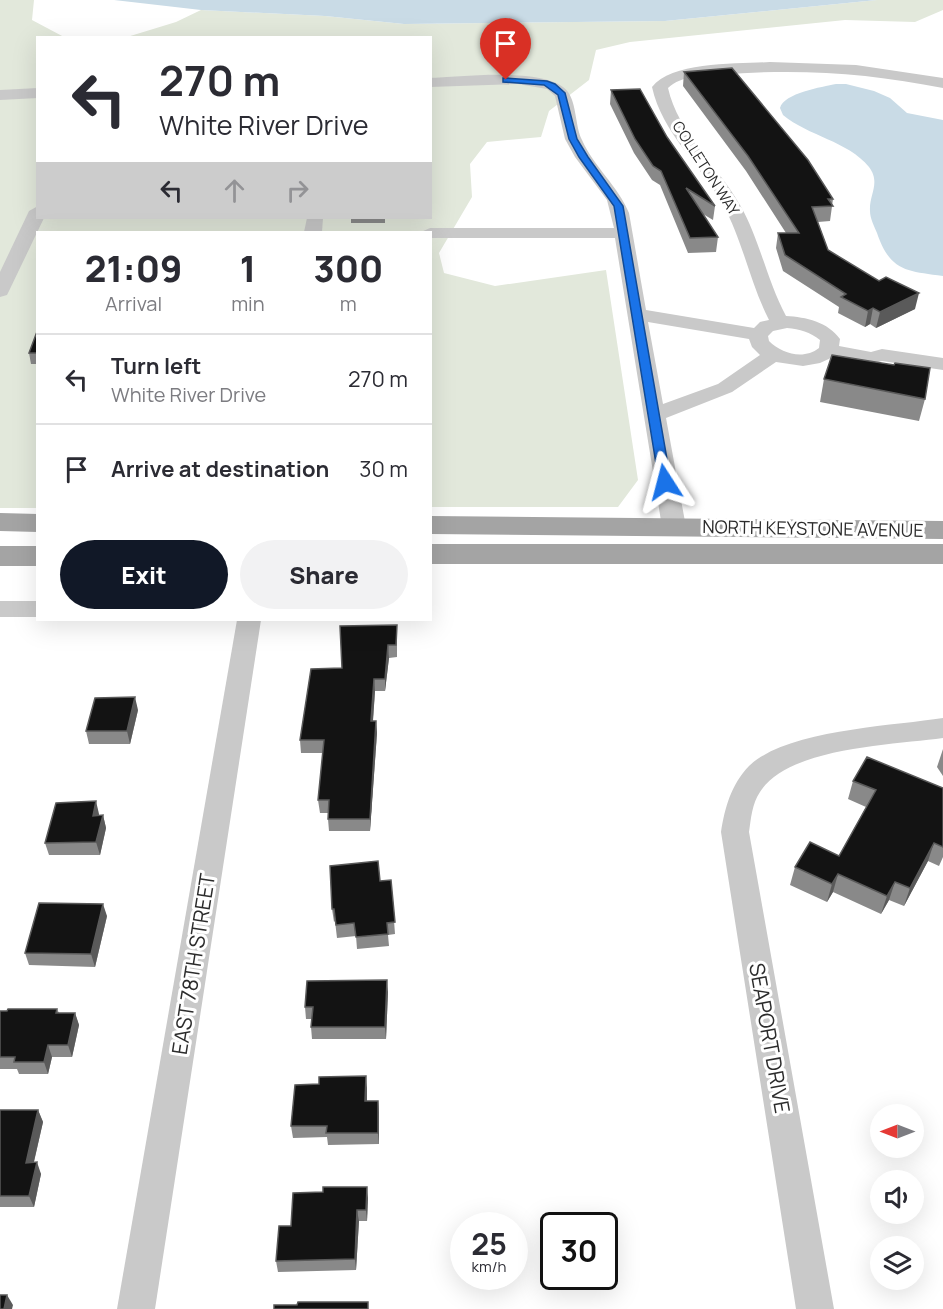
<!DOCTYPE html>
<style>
:root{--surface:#fff;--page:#f2f2f3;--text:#2b2b33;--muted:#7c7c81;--line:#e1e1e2;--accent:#111827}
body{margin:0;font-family:Manrope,sans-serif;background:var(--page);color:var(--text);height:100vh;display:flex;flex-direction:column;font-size:22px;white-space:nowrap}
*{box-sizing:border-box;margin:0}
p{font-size:20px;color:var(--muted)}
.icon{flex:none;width:33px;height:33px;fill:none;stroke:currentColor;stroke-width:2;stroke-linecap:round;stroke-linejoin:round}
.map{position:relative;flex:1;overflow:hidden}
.side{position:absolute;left:36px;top:231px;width:396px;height:390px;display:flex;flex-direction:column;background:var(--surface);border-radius:0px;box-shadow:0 6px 24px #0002}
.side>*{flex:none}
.top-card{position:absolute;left:36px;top:36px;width:396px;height:183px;border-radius:0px;box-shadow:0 6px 24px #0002;background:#fff;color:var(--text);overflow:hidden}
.needle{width:39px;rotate:270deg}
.fabs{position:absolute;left:870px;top:1104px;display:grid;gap:12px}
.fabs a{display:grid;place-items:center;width:54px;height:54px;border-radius:50%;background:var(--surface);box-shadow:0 6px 24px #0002;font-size:30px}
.speed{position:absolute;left:450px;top:1212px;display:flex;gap:12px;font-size:30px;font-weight:700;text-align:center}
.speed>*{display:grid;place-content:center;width:78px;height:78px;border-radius:50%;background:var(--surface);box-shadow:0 6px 24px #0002;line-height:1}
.speed small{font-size:15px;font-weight:400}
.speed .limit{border:3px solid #111;border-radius:9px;background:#fff;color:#111}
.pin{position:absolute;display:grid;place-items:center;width:51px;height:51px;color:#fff;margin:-62px -26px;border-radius:50% 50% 50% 0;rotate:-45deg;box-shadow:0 0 6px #0007}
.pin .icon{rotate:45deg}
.me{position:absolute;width:66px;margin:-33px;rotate:351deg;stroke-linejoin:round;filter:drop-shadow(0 0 4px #0008)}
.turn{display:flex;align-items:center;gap:21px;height:126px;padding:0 24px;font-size:27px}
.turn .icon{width:78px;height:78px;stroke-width:2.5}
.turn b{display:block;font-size:42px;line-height:51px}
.lanes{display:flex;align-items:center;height:57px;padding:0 24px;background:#0003;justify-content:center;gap:30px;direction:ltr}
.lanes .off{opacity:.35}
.eta{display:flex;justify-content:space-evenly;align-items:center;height:102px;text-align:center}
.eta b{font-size:36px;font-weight:800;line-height:42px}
.button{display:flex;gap:12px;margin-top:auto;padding:12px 24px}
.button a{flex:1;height:69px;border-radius:36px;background:var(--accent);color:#fff;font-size:24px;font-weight:800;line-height:69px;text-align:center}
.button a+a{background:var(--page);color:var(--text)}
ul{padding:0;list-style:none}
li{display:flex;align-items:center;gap:18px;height:90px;padding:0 24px;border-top:2px solid var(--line)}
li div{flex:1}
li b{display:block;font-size:22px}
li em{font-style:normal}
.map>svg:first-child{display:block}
</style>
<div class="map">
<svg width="943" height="1309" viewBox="0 0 943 1309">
<rect width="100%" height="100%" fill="#fff"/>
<polygon fill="#e2e8db" points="0,0 34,0 32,20 64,37 70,37 38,38 38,218 430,218 430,38 127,37 176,22 201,10 325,16 404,24 665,21 877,0 943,0 943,10 915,22 845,20 630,42 596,50 589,80 549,111 541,137 487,142 470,164 472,197 439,253 444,273 495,286 606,270 638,480 618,507 431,507 430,232 38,232 37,508 0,508"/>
<g fill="#c9dbe6">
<polygon points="114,0 877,0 665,21 404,24 325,16 201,10"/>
<path d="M836,84H846L874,91L890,98L907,113L943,120V276C906,271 890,271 877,233C874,226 870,218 870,211C869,194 881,183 869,167C848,141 808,136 783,115L780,108C784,93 822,87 836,84Z"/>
</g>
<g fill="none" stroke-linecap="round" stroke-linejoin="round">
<g fill="#c9c9c9" fill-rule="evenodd">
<path d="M770,62L856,65L943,78V88C869,73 795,68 720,75C702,76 682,75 668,88C678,133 718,166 740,205C760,240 767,281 786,316C806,317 828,322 840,339L839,346L871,352L882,349L943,358V370L882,361L871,364L833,357L820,363L803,366L776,362L732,392L666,418L686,527L682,532L674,534L666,532L662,527L615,238H430V232H421L430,228H614L607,200L575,157L565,139L555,96L547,89L518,84L430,87V78C461,77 550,66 568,92C577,105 575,126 582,140C594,167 618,186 629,213L646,310L754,328L760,322L769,320C750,283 743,241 723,205C701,165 662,133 652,87C672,61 739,64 770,62ZM648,322L749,339L752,347L760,355L718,384L663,404ZM787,328C800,329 810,332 820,340L819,348C804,360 782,354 769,341L768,336L773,331Z"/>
<polygon points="38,88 38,98 0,100 0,90"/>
<polygon points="38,206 38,218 44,218 9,291 7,295 0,297 0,272 29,211"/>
<polygon points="307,218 323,218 322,232 304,232"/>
<rect x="0" y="601" width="38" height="16"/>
<polygon points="237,620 261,620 155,1309 117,1309"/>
<path d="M943,718V738C894,745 788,747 760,792C752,804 751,818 749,832L834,1309H796L721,832C725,807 731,785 749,766C786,730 892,726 943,718Z"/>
</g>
<g fill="#a4a4a4" fill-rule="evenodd">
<polygon points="0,513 38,514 38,532 0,531"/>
<polygon points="430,516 943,521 943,539 430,534"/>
<rect x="430" y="544" width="513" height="20"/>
<rect x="0" y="546" width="38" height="20"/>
</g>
</g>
<g fill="#898989">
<polygon points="684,72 833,199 830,221 818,222 828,250 915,309 876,328 870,324 865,327 838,313 839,307 783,271 776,248 778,233 786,233 746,171 683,86"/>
<polygon points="611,90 667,137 715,206 713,220 703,214 718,237 716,252 688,253 660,185 652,180 634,153 610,104"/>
<rect x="351" y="218" width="34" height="5"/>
<polygon points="38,329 38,364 31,364 29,353"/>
<polygon points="824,379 925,399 919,421 820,402"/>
<polygon points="397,637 397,657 389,658 385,691 375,691 373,721 376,721 377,733 370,831 329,831 328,819 328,813 320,813 318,800 323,753 301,753 300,740 342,668"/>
<polygon points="138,710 130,744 89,744 86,731"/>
<polygon points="943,749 943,776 937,767"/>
<polygon points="853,781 943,788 943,857 939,866 928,861 904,906 889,900 881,914 833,892 827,902 790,885 795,867 839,856 866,807 848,799"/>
<polygon points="99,814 99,815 103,815 106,828 100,855 49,855 45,843"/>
<polygon points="391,880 395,934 388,935 389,946 357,949 356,936 337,938 335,921 334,922 332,909 380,881"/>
<polygon points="107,916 95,967 29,965 25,953"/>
<polygon points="388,992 386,1039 312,1039 311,1027 311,1019 306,1019 305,1007"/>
<polygon points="57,1009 59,1013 75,1013 79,1025 72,1057 52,1057 48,1074 19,1074 17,1069 0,1069 0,1011"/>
<polygon points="367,1088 367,1101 378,1101 379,1113 379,1144 328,1145 327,1137 293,1138 291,1126"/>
<polygon points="0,1110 38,1110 43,1122 34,1162 41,1174 34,1207 0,1207"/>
<polygon points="323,1192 368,1198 367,1221 359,1221 356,1270 278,1272 276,1261 291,1226"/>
</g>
<g fill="#5a5a5a">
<polygon points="919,293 915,309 876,328 880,312"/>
<polygon points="873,308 870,324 865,327 868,311"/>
<polygon points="388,645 389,658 385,691 385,679"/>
<polygon points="374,679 375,691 372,733 371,721"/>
<polygon points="135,697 138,710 130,744 127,731"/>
<polygon points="376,721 377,733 370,831 370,819"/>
<polygon points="96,801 99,814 96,828 93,816"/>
<polygon points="103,815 106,828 100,855 96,842"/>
<polygon points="934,843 928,861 904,906 910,888"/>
<polygon points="838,874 833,892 827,902 832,884"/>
<polygon points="895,882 889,900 881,914 887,896"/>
<polygon points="103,904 107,916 95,967 91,954"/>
<polygon points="387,980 388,992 386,1039 385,1027"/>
<polygon points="75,1013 79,1025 72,1057 68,1045"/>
<polygon points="48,1045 52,1057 48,1074 44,1062"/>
<polygon points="366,1076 367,1088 367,1113 365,1101"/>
<polygon points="378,1101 379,1113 379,1144 378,1133"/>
<polygon points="38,1110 43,1122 31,1174 26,1163"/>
<polygon points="37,1162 41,1174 34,1207 29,1196"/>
<polygon points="367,1187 368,1198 367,1221 366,1210"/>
<polygon points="357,1210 359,1221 356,1270 355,1259"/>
<polygon points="7,1295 13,1305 12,1309 4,1309"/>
</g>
<g fill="#131313" stroke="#5a5a5a" stroke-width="1.5">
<polygon points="732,68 808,160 833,199 828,199 833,206 812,207 828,250 879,281 886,277 919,293 880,312 873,308 868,311 841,297 846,294 785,255 778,233 799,233 748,156 684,72"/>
<polygon points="640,89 667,137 715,206 686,188 718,237 690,238 661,171 653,166 635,139 611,90"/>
<polygon points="38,329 38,353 29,353"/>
<polygon points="832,355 894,365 895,363 930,368 925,399 824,379"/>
<polygon points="397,625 396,645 388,645 385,679 374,679 371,721 376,721 370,819 328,819 329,800 318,800 324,740 300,740 311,669 342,668 340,626"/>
<polygon points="135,697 127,731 86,731 95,698"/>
<polygon points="867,757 943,788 943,847 934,843 910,888 895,882 887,896 838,874 832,884 795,867 810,842 839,856 876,790 853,781"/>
<polygon points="96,801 93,816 103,815 96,842 45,843 56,803"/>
<polygon points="378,861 380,881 391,880 395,922 387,923 388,934 356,937 354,923 336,925 334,909 332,909 330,866"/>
<polygon points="39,903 103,904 91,954 25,953"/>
<polygon points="387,980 385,1027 311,1027 313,1007 305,1007 307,981"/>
<polygon points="8,1009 57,1009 56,1013 75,1013 68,1045 48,1045 44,1062 14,1062 15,1057 0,1057 0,1011 7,1011"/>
<polygon points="366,1076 365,1101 378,1101 378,1133 326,1133 327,1126 291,1126 295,1085 319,1084 319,1077"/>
<polygon points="0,1110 38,1110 26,1163 37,1162 29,1196 0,1196"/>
<polygon points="323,1187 367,1187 366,1210 357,1210 355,1259 276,1261 279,1226 291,1226 293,1193 323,1192"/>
<polygon points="0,1295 7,1295 4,1309 0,1309"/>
<polygon points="298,1302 368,1302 368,1309 274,1309 274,1305 297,1305"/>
</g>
<polygon fill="#1a73e8" stroke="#114b97" stroke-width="1.5" points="506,78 547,81 555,84 565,93 577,139 588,157 623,206 671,482 669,485 661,485 659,482 614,206 579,157 569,139 558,95 544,85 503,82 503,78"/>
<g text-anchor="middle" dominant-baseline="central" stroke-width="6" stroke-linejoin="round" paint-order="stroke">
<g font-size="15" fill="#2c2c2c" stroke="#fff">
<text transform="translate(706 168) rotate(57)">COLLETON WAY</text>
</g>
<g font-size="18" fill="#2c2c2c" stroke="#fff">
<text transform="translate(813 528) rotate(1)">NORTH KEYSTONE AVENUE</text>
</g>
<g font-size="21" fill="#2c2c2c" stroke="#fff">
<text transform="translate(193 964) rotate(-81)">EAST 78TH STREET</text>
<text transform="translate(770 1038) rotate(80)">SEAPORT DRIVE</text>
</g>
</g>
</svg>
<div class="fabs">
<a><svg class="needle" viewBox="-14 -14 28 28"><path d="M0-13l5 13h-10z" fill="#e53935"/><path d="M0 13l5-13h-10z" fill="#7c7c81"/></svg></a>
<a><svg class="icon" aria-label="sound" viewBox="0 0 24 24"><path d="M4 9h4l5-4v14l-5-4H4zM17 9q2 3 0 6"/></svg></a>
<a><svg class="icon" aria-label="layers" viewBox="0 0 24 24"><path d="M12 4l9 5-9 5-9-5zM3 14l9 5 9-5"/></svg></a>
</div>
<div class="speed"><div>25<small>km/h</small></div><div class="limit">30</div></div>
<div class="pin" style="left:506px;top:80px;background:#d93025"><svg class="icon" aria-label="arrive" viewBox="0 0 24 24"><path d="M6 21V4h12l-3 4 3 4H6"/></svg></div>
<svg class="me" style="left:665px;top:482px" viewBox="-20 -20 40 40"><path d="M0-17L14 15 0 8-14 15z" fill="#1a73e8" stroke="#fff" stroke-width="4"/></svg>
<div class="top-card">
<div class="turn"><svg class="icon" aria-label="left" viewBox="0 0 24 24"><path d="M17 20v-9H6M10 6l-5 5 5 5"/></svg><div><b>270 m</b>White River Drive</div></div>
<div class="lanes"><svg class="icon" aria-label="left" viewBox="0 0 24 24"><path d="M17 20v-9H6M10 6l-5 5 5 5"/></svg><svg class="icon off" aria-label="ahead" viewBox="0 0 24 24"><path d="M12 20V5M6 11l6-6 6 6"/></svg><svg class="icon off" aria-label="right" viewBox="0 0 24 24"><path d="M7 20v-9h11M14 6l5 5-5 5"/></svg></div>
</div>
<section class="side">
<div class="eta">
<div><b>21:09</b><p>Arrival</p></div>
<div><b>1</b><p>min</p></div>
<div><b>300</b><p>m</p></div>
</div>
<ul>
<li><svg class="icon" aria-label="left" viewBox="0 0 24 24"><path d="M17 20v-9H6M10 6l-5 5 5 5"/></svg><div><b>Turn left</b><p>White River Drive</p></div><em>270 m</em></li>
<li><svg class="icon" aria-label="arrive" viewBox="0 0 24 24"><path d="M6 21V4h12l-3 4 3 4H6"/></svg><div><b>Arrive at destination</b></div><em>30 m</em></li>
</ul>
<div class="button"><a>Exit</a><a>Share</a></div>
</section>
</div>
